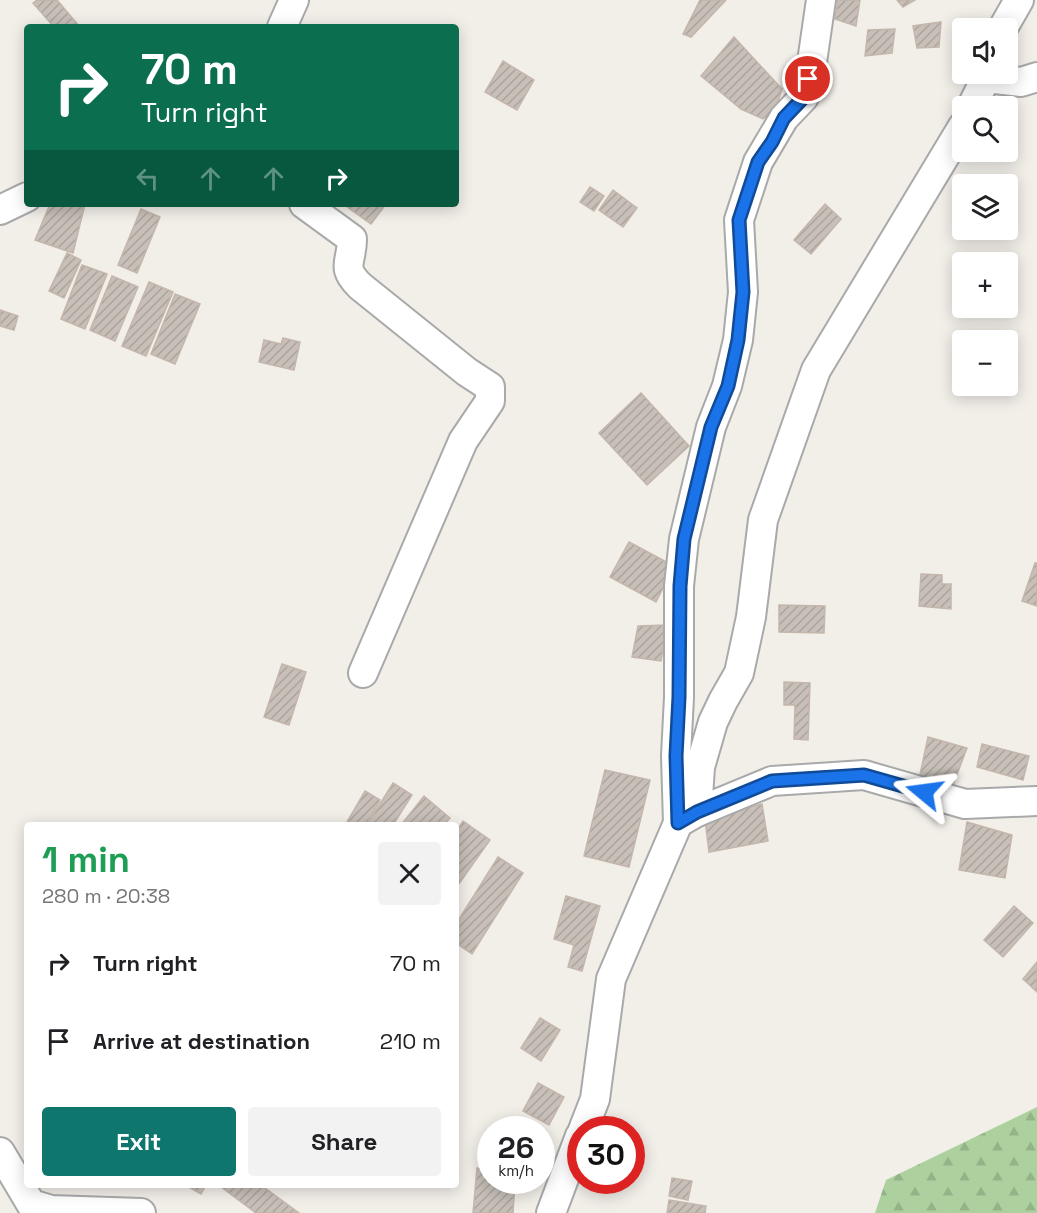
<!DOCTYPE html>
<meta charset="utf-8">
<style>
:root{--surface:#fff;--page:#f2f2f2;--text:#202124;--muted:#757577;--accent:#0f766e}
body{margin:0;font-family:"Space Grotesk",sans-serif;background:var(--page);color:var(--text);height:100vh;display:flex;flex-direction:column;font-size:22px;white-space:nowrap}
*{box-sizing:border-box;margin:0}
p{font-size:20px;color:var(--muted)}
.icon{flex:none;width:33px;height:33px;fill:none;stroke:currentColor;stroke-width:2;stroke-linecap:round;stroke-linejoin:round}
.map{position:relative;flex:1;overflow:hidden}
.details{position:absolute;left:24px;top:822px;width:435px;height:366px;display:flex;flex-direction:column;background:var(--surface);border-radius:6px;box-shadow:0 3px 15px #0003}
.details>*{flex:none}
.banner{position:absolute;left:24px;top:24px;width:435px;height:183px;border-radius:6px;box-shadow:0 3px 15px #0003;background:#0b6e4f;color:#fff;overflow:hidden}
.tools{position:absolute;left:952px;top:18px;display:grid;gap:12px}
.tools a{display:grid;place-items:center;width:66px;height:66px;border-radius:6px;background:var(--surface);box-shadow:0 3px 15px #0003;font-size:30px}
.speed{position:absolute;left:477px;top:1116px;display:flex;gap:12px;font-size:30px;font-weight:700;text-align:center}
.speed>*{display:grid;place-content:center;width:78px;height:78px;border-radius:50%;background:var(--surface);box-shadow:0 3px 15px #0003;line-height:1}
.speed small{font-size:15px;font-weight:400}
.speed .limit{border:9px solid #d22;background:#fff;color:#111}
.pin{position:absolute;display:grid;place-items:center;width:51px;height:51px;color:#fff;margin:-26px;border:3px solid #fff;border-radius:50%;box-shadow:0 2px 6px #0007}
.me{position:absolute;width:66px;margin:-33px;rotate:286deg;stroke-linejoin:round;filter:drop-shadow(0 0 4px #0008)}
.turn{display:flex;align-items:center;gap:21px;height:126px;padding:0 18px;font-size:27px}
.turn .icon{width:78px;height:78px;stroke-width:2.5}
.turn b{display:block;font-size:42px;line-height:51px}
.lanes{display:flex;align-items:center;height:57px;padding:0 18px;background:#0003;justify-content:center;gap:30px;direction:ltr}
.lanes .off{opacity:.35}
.round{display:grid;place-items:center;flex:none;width:63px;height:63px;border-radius:6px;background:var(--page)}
.headline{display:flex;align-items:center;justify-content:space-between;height:102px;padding:0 18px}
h1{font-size:36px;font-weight:800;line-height:45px;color:#1e9e55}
.cta{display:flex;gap:12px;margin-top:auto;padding:12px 18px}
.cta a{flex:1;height:69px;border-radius:6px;background:var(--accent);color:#fff;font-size:24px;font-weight:800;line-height:69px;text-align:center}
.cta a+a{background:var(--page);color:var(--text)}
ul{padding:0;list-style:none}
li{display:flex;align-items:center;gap:18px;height:78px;padding:0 18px}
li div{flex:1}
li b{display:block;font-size:22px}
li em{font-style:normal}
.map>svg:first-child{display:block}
</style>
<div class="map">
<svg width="1037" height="1213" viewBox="0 0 1037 1213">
<defs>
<pattern id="forest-firs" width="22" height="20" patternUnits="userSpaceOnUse" patternTransform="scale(1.5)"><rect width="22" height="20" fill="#add19e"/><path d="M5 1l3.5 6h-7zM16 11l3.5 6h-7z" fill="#95b388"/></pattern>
<pattern id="building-hatch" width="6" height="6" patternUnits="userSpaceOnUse" patternTransform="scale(1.5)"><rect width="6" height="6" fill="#c7bfb8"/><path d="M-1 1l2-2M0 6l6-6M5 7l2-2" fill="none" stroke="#aba49e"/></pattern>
</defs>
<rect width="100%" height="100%" fill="#f2efe9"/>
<polygon fill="url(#forest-firs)" points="1037,1107 1037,1213 875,1213 886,1180"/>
<g fill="url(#building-hatch)" stroke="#c4b6ab" stroke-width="1.5">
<polygon points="37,0 57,0 80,27 54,27 33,3"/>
<polygon points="700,0 726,0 691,37 683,34"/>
<polygon points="838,0 860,0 856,26 835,19"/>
<polygon points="897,0 915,0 903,7"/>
<polygon points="941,22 939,47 917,48 913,26"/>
<polygon points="895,29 892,53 865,56 868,30"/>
<polygon points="734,37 782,89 776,109 763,119 741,109 701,76"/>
<polygon points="503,61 534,80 517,110 485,92"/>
<polygon points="590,187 604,196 594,211 580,202"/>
<polygon points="613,190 637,208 623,227 599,210"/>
<polygon points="50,204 85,204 73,253 35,240"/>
<polygon points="343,204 386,204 371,224"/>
<polygon points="825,204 841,219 811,254 794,240"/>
<polygon points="141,209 160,217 137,273 118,265"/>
<polygon points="67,253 81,260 64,298 49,291"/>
<polygon points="82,265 107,274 85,329 61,319"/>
<polygon points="112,276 138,287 115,341 90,330"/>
<polygon points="149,282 173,292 146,356 122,346"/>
<polygon points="175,294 200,304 175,364 151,354"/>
<polygon points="0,310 18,316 14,330 0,326"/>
<polygon points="283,338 300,342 294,370 259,362 264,340 281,344"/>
<polygon points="641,393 689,446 647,485 599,433"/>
<polygon points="629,542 674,566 656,602 610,577"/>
<polygon points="1035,563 1037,563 1037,606 1022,601"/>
<polygon points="921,574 942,575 942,584 951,584 951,609 919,606"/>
<polygon points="779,605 825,606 824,633 779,632"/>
<polygon points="667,625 661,661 632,657 638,626"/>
<polygon points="282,664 306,672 289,725 264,717"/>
<polygon points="784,682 810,683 808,740 794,739 795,705 784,705"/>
<polygon points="928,737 967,748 953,785 919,779"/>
<polygon points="982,744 1029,756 1023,780 977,767"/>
<polygon points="605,770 650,780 629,867 584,856"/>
<polygon points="393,783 412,795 393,825 372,825 368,823"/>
<polygon points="365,791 380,800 366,825 352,825 347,822"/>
<polygon points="424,796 450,818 444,825 401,825"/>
<polygon points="762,804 768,841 709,852 705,819"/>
<polygon points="463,821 490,840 456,888 456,832"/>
<polygon points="967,822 1012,835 1005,878 959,870"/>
<polygon points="498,857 523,873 472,954 456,943 456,924"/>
<polygon points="566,896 600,906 582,971 568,967 574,945 554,939"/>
<polygon points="1014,906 1033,923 1003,957 984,940"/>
<polygon points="1037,962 1037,992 1023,979"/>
<polygon points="540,1018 560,1030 541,1061 521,1048"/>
<polygon points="538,1083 564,1097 549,1125 523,1111"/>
<polygon points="477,1168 490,1173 490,1180 509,1180 515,1183 513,1213 473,1213"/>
<polygon points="672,1178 692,1181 688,1200 669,1196"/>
<polygon points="185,1185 206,1185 201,1194"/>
<polygon points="223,1185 261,1185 299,1213 256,1213 221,1187"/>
<polygon points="669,1200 706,1206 705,1213 667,1213"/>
</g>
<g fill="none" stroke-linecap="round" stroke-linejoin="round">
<g stroke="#a9a9a9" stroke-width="32">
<g id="minor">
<polyline points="282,27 294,0"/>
<polyline points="1003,28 1019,0"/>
<polyline points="986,78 1021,82 1037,77"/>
<polyline points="972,106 988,74"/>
<path d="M304,204L352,239C352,263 340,266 360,286L467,372L490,387V401L463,441L363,673"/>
<polyline points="0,210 27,197"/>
<polyline points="697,812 700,767 713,722 723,701 739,673 751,617 763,520 816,370 963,126"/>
<polyline points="678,823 676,756 679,697 679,586 684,539 711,427 727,386 738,340 743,292 739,220 758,162 784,118 804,97 812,62 821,0"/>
<polyline points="583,1130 595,1099 611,979 678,823 697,812 772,781 864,775 965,804 1037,801"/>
<polyline points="0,1152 31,1204 51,1210 141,1213"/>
<polyline points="551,1213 580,1136"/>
</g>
</g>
<use href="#minor" stroke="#fff" stroke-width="28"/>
</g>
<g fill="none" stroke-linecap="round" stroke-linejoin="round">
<g stroke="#114b97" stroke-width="15">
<polyline id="route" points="808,79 804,97 784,118 772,142 758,162 739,220 743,292 738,340 728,386 711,427 684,539 680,586 679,697 676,756 678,823 697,812 772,781 864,775 924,792"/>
</g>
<use href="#route" stroke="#1a73e8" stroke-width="10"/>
</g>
</svg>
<div class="tools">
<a><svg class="icon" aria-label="sound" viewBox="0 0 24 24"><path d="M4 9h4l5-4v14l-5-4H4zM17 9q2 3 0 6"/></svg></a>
<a><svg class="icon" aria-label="search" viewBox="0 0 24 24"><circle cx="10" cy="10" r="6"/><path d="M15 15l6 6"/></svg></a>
<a><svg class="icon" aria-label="layers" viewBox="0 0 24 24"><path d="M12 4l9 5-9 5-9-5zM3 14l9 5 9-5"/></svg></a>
<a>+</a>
<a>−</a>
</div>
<div class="speed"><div>26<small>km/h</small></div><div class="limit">30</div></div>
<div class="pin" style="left:808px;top:79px;background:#d93025"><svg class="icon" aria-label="arrive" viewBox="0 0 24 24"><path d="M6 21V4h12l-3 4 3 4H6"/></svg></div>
<svg class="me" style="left:924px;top:792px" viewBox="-20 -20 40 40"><path d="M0-17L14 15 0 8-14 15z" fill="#1a73e8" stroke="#fff" stroke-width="4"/></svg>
<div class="banner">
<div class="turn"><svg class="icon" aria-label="right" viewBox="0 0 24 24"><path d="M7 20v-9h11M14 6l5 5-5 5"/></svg><div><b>70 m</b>Turn right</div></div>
<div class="lanes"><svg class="icon off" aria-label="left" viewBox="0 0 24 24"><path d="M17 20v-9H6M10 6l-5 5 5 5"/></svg><svg class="icon off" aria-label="ahead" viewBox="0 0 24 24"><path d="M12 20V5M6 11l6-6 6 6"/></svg><svg class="icon off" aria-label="ahead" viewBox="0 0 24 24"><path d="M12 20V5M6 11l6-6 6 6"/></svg><svg class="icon" aria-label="right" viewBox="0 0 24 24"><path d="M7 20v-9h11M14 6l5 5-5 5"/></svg></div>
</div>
<section class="details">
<div class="headline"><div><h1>1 min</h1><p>280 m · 20:38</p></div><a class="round"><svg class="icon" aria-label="close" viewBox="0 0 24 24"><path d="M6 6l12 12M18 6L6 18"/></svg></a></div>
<ul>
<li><svg class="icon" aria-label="right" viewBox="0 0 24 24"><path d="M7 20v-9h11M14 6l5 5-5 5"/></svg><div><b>Turn right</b></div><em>70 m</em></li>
<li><svg class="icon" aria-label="arrive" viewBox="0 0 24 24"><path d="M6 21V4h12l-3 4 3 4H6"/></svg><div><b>Arrive at destination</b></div><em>210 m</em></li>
</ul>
<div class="cta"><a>Exit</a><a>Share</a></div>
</section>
</div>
